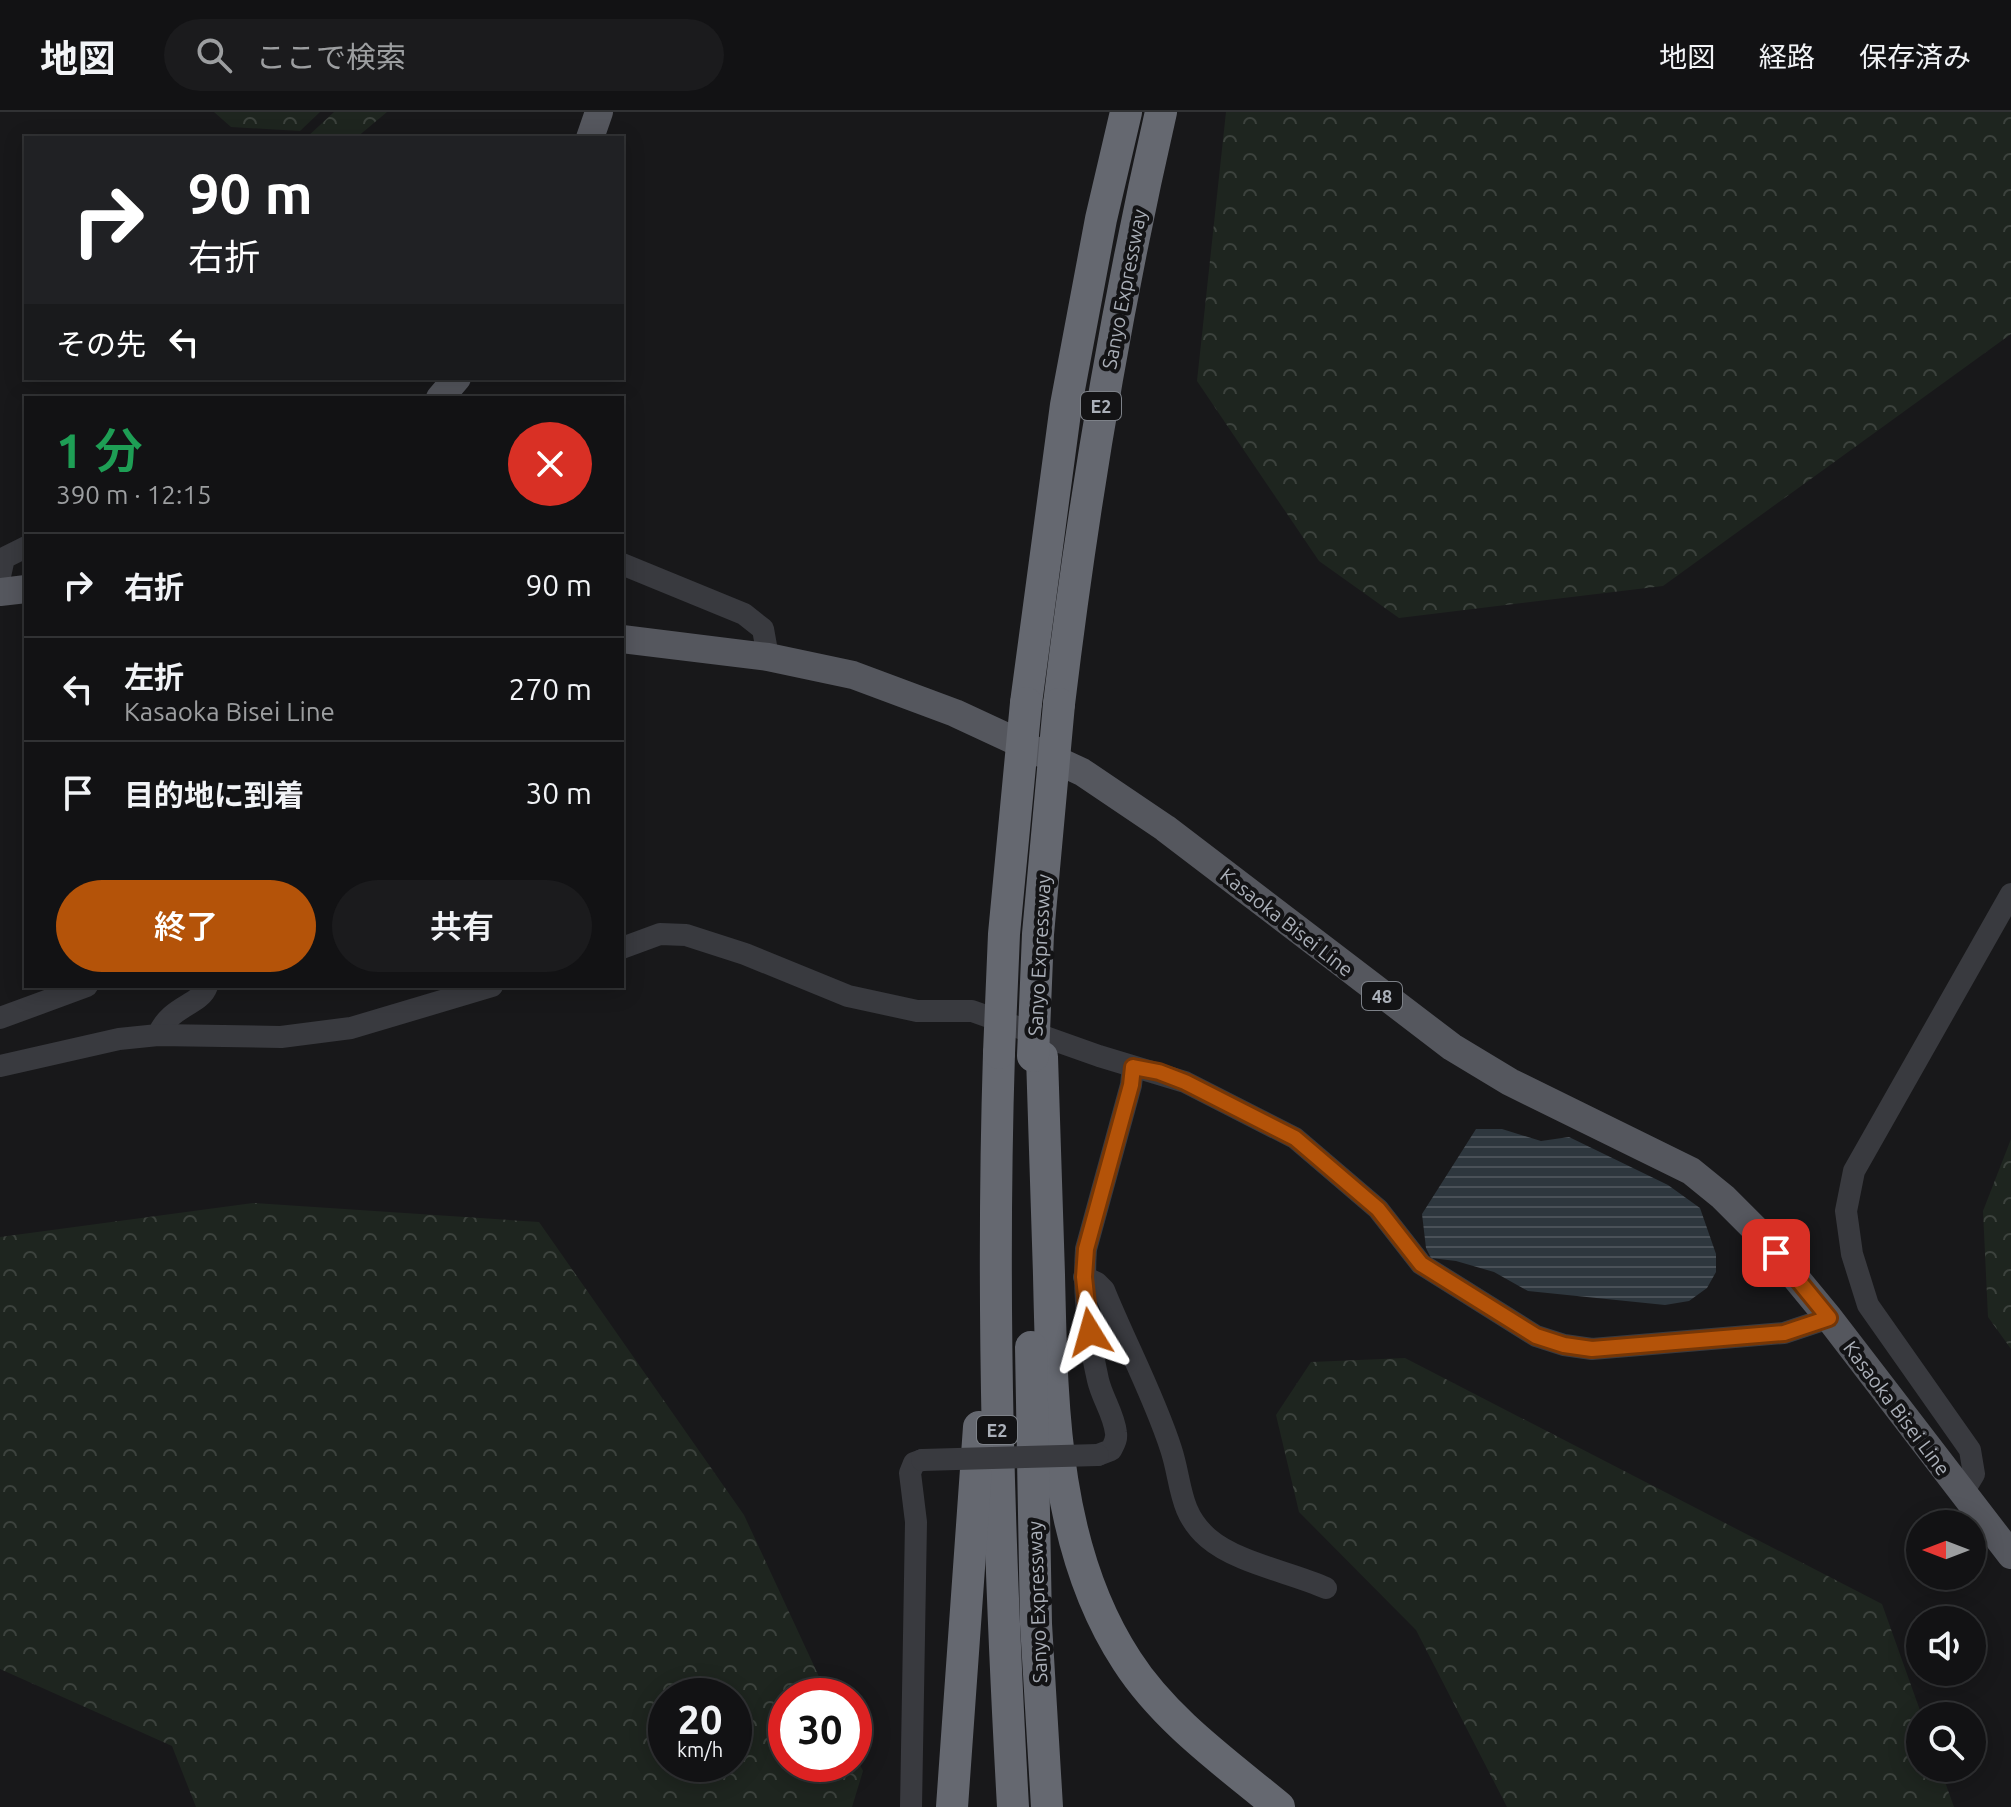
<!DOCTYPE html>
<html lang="ja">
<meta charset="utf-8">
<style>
:root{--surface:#121214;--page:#1b1b1d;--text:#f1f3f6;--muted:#9c9ea0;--line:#313234;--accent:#b45309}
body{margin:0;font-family:Ubuntu,"Noto Sans JP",sans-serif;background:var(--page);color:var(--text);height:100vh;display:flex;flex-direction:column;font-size:30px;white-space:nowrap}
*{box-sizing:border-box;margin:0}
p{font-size:26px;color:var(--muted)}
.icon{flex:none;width:44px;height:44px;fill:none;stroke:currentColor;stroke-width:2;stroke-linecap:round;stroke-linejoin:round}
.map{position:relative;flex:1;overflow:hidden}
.panel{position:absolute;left:24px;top:284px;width:600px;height:592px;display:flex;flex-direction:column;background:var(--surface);border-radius:0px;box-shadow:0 4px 20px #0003,0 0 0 2px var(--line)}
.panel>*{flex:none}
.top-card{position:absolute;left:24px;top:24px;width:600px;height:244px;border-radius:0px;box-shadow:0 4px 20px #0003,0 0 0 2px var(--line);background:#202124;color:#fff;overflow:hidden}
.needle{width:52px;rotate:270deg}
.buttons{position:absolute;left:1906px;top:1398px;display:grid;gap:16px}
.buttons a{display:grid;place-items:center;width:80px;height:80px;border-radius:50%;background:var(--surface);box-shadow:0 4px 20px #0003,0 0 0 2px var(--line);font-size:40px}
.speed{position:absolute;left:648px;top:1566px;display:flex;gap:16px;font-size:40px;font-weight:700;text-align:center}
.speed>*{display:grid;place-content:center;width:104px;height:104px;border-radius:50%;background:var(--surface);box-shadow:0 4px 20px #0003,0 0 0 2px var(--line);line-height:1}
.speed small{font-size:20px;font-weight:400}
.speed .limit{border:12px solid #d22;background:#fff;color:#111}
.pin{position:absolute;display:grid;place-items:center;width:68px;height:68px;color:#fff;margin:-34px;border-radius:16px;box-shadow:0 4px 12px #0006}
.me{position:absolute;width:88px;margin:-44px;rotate:352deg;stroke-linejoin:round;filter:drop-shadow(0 0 6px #0008)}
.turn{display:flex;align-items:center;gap:28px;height:168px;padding:0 32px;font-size:36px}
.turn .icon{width:104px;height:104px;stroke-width:2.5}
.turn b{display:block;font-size:56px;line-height:68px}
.then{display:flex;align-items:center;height:76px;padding:0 32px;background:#0003;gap:16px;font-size:30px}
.round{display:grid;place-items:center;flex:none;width:84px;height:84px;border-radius:42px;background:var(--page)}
.overview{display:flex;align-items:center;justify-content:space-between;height:136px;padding:0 32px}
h1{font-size:48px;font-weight:600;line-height:60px;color:#1e9e55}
.cta{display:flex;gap:16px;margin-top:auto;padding:16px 32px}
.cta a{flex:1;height:92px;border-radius:48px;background:var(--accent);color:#fff;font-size:32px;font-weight:600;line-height:92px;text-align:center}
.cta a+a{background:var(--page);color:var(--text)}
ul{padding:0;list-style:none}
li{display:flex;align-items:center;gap:24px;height:104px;padding:0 32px;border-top:2px solid var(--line)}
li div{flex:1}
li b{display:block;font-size:30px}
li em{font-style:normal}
header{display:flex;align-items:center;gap:48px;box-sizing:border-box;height:112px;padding:0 40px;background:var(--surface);border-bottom:2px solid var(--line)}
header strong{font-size:38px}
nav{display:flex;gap:44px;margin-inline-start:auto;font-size:28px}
.search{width:560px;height:72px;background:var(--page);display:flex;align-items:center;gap:20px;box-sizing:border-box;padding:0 28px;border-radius:44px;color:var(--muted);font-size:30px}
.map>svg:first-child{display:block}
</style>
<header>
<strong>地図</strong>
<div class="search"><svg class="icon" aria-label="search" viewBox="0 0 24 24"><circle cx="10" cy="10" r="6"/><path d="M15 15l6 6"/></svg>ここで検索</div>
<nav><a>地図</a><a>経路</a><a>保存済み</a></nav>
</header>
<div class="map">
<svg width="2011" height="1695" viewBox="0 0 2011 1695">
<defs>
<pattern id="forest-crowns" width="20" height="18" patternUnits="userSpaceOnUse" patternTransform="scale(2)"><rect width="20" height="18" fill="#1e251f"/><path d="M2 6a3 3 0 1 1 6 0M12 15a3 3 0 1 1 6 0" fill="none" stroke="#3c423d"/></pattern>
<pattern id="water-rules" width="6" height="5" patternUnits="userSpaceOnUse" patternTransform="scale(2)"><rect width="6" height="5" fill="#2e373e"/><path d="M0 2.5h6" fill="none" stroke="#4a5158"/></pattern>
</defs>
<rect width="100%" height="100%" fill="#18181a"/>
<g fill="url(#forest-crowns)" fill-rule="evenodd">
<polygon points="214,0 320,0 300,19 231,15"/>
<polygon points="334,0 387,0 356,26 306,26"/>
<polygon points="1226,0 2011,0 2011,222 1663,474 1399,506 1319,449 1197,269"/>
<polygon points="2011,1027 2011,1237 1988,1205 1983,1099"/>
<path d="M253,1091L539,1110L744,1403L828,1584H786V1652H854V1641L863,1659L852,1695H196L172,1634L0,1557V1125ZM734,1584V1652H666V1584Z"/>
<polygon points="1405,1246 1882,1492 1922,1604 1920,1656 1940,1656 1954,1695 1507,1695 1416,1518 1299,1400 1276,1303 1311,1250"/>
</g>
<polygon fill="url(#water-rules)" points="1476,1017 1502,1017 1541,1029 1569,1025 1668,1073 1700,1096 1716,1142 1716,1160 1707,1176 1689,1189 1665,1193 1528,1179 1494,1160 1456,1149 1431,1146 1426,1136 1422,1102"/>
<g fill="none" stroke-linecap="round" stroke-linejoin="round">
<g stroke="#393a3f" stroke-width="22">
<polyline points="622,452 744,502 763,517 768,545"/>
<polyline points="0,464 4,446 26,435"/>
<polyline points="622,836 660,822 686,823 745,842 848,884 917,899 972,899 1099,944 1185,970 1295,1026 1378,1097 1421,1152 1536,1224 1564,1233 1592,1237 1784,1221 1829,1206"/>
<polyline points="0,906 87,874"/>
<path d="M158,923C170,893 200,894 207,874"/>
<polyline points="0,954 119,927 158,923 281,925 351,916 492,874"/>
<path d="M1084,1165L1097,1171L1104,1178C1125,1230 1154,1284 1171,1337C1182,1370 1178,1400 1208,1426C1237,1451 1290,1460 1326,1476"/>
<path d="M1098,1343L1111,1338C1114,1332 1117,1328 1116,1321C1114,1302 1102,1286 1098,1268C1088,1225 1083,1180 1086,1137L1131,973L1133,955"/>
<polyline points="1962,1382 1974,1362 1970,1338 1868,1193 1852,1142 1846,1099 1854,1059 2011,782"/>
<polyline points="911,1695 916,1410 910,1361 914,1351 922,1348"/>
</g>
<g stroke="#55575e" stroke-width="28">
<polyline points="590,26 599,0"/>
<polyline points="440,286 457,266"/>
<polyline points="0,480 26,477"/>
<polyline points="622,527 768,545 853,563 955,601 1082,660 1165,716 1452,935 1510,970 1691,1059 1723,1085 1758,1120 1829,1206 2011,1443"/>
</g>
<g stroke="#656870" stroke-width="32">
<polyline points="1026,591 1066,293 1101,107 1126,0"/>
<path d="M1059,592C1083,393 1116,196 1161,0"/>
<path d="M999,941C991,1193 999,1444 1013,1695"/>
<path d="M1042,945C1044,1017 1047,1090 1049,1163C1052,1293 1053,1436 1127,1549C1165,1608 1226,1651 1279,1695"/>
<polyline points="1031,1235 1036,1512 1047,1695"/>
<polyline points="952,1695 979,1315"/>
</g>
<polyline stroke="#393a3f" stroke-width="22" points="922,1348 1098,1343"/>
<g stroke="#656870" stroke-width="32">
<polyline points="999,941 1004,822 1026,591"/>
<polyline points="1033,944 1038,822 1059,592"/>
</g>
</g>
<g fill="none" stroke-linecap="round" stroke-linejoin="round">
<g stroke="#753606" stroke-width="20">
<polyline id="route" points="1090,1220 1084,1165 1086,1137 1131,973 1133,955 1159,960 1185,970 1295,1026 1378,1097 1421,1152 1536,1224 1564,1233 1592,1237 1784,1221 1829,1206 1776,1141"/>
</g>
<use href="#route" stroke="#b45309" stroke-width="14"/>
</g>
<g text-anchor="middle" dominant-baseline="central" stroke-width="8" stroke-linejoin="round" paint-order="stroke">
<g fill="#131315" stroke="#7d8188" stroke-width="2">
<rect x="1081" y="280" width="40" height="28" rx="6"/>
<rect x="1362" y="870" width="40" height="28" rx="6"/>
<rect x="977" y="1304" width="40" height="28" rx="6"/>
</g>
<g font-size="18" font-weight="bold" fill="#abb0b9">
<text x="1101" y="294">E2</text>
<text x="1382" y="884">48</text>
<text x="997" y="1318">E2</text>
</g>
<g font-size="20" fill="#abb0b9" stroke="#131315">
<text transform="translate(1124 177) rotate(-79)">Sanyo Expressway</text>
<text transform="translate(1287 810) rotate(38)">Kasaoka Bisei Line</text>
<text transform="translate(1039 843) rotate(-87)">Sanyo Expressway</text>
<text transform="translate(1897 1296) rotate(53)">Kasaoka Bisei Line</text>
<text transform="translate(1037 1490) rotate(-92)">Sanyo Expressway</text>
</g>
</g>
</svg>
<div class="buttons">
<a><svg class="needle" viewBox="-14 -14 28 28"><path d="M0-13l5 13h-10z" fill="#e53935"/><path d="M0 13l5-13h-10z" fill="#9c9ea0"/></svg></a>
<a><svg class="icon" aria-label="sound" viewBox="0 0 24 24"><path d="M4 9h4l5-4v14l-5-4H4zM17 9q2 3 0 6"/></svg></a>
<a><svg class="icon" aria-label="search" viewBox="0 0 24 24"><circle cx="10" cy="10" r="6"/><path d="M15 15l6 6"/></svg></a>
</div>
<div class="speed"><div>20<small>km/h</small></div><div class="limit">30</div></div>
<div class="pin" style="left:1776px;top:1141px;background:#d93025"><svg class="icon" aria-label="arrive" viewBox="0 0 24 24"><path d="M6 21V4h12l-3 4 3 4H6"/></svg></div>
<svg class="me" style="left:1090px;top:1220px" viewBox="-20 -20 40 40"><path d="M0-17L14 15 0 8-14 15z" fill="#b45309" stroke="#fff" stroke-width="4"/></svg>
<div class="top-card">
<div class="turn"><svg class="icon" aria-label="right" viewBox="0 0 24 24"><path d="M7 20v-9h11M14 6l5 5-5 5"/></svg><div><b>90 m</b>右折</div></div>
<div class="then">その先<svg class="icon" aria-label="left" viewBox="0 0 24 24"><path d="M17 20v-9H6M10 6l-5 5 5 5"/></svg></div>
</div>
<section class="panel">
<div class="overview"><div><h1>1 分</h1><p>390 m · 12:15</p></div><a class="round" style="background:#d93025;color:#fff"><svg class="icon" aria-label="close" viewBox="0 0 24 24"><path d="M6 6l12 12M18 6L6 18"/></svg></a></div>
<ul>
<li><svg class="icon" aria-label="right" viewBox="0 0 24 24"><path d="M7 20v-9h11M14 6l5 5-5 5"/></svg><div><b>右折</b></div><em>90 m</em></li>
<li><svg class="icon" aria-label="left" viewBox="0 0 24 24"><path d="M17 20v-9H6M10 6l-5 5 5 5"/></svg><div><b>左折</b><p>Kasaoka Bisei Line</p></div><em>270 m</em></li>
<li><svg class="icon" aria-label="arrive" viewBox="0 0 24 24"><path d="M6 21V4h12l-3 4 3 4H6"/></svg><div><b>目的地に到着</b></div><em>30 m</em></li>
</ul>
<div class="cta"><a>終了</a><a>共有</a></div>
</section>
</div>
